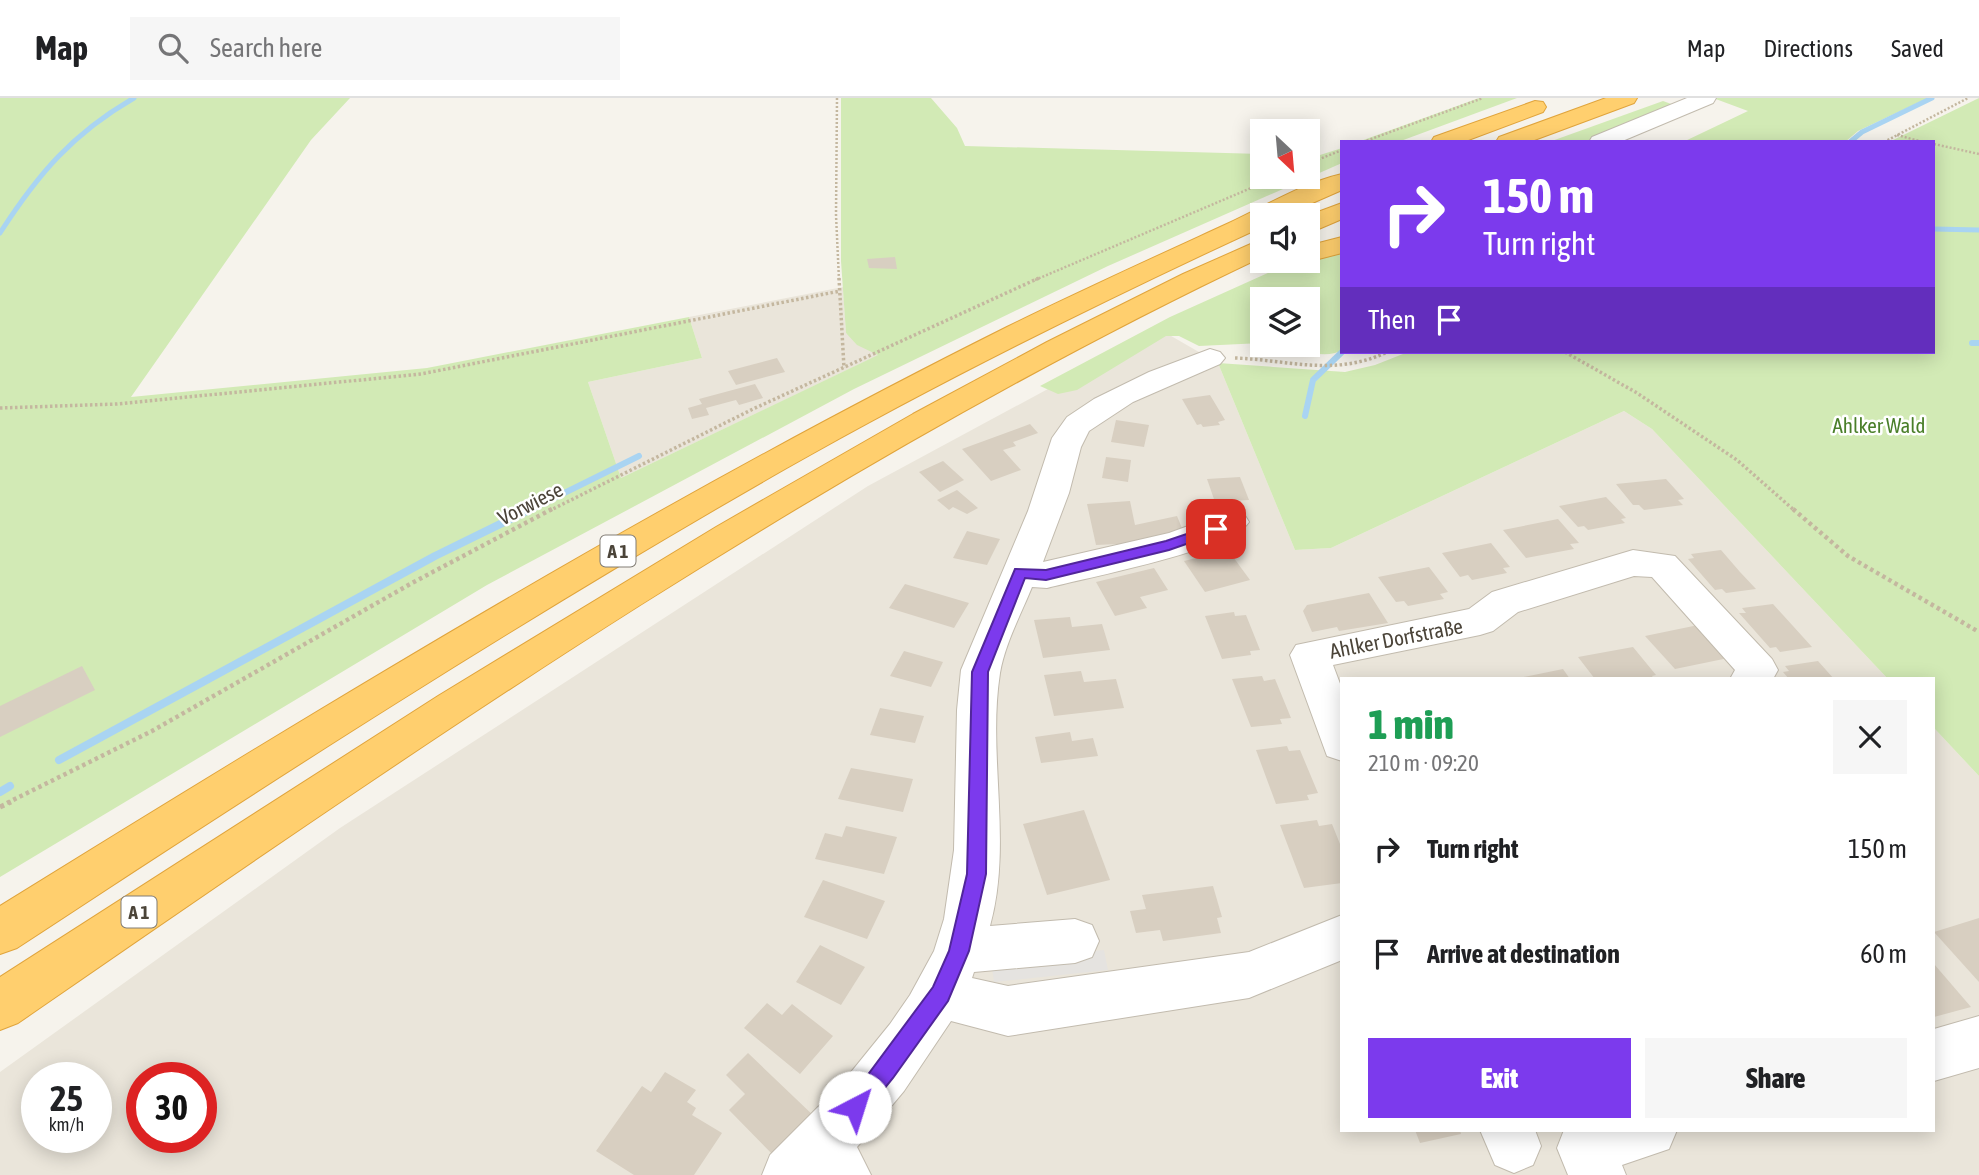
<!DOCTYPE html>
<meta charset="utf-8">
<style>
:root{--surface:#fff;--page:#f6f6f6;--text:#202124;--muted:#757577;--line:#e0e0e0;--accent:#7c3aed}
body{margin:0;font-family:"Asap Condensed",sans-serif;background:var(--page);color:var(--text);height:100vh;display:flex;flex-direction:column;font-size:26px;white-space:nowrap}
*{box-sizing:border-box;margin:0}
p{font-size:23px;color:var(--muted)}
.icon{flex:none;width:38px;height:38px;fill:none;stroke:currentColor;stroke-width:2;stroke-linecap:round;stroke-linejoin:round}
.map{position:relative;flex:1;overflow:hidden}
.drawer{position:absolute;left:1340px;top:579px;width:595px;height:455px;display:flex;flex-direction:column;background:var(--surface);border-radius:0px;box-shadow:0 4px 18px #0003}
.drawer>*{flex:none}
.banner{position:absolute;left:1340px;top:42px;width:595px;height:214px;border-radius:0px;box-shadow:0 4px 18px #0003;background:#7c3aed;color:#fff;overflow:hidden}
.needle{width:46px;rotate:154deg}
.buttons{position:absolute;left:1250px;top:21px;display:grid;gap:14px}
.buttons a{display:grid;place-items:center;width:70px;height:70px;border-radius:0px;background:var(--surface);box-shadow:0 4px 18px #0003;font-size:35px}
.speed{position:absolute;left:21px;top:964px;display:flex;gap:14px;font-size:35px;font-weight:700;text-align:center}
.speed>*{display:grid;place-content:center;width:91px;height:91px;border-radius:50%;background:var(--surface);box-shadow:0 4px 18px #0003;line-height:1}
.speed small{font-size:18px;font-weight:400}
.speed .limit{border:10px solid #d22;background:#fff;color:#111}
.pin{position:absolute;display:grid;place-items:center;width:60px;height:60px;color:#fff;margin:-30px;border-radius:14px;box-shadow:0 4px 10px #0006}
.me{position:absolute;width:77px;margin:-38px;rotate:40deg;stroke-linejoin:round;filter:drop-shadow(0 0 5px #0008)}
.turn{display:flex;align-items:center;gap:24px;height:147px;padding:0 28px;font-size:32px}
.turn .icon{width:91px;height:91px;stroke-width:2.5}
.turn b{display:block;font-size:49px;line-height:60px}
.then{display:flex;align-items:center;height:66px;padding:0 28px;background:#0003;gap:14px;font-size:26px}
.round{display:grid;place-items:center;flex:none;width:74px;height:74px;border-radius:0px;background:var(--page)}
.head{display:flex;align-items:center;justify-content:space-between;height:119px;padding:0 28px}
h1{font-size:42px;font-weight:800;line-height:52px;color:#1e9e55}
.cta{display:flex;gap:14px;margin-top:auto;padding:14px 28px}
.cta a{flex:1;height:80px;border-radius:0px;background:var(--accent);color:#fff;font-size:28px;font-weight:800;line-height:80px;text-align:center}
.cta a+a{background:var(--page);color:var(--text)}
ul{padding:0;list-style:none}
li{display:flex;align-items:center;gap:21px;height:105px;padding:0 28px}
li div{flex:1}
li b{display:block;font-size:26px}
li em{font-style:normal}
header{display:flex;align-items:center;gap:42px;box-sizing:border-box;height:98px;padding:0 35px;background:var(--surface);border-bottom:2px solid var(--line)}
header strong{font-size:33px}
nav{display:flex;gap:38px;margin-inline-start:auto;font-size:24px}
.search{width:490px;height:63px;background:var(--page);display:flex;align-items:center;gap:18px;box-sizing:border-box;padding:0 24px;border-radius:0px;color:var(--muted);font-size:26px}
.map>svg:first-child{display:block}
</style>
<header>
<strong>Map</strong>
<div class="search"><svg class="icon" aria-label="search" viewBox="0 0 24 24"><circle cx="10" cy="10" r="6"/><path d="M15 15l6 6"/></svg>Search here</div>
<nav><a>Map</a><a>Directions</a><a>Saved</a></nav>
</header>
<div class="map">
<svg width="1979" height="1077" viewBox="0 0 1979 1077">
<rect width="100%" height="100%" fill="#f6f3ec"/>
<g fill="#eae5da" fill-rule="evenodd">
<polygon points="843,189 846,235 879,257 621,380 588,284 702,260 689,219"/>
<path d="M1159,231L1218,265L1295,452L1331,450L1624,313L1652,331L1888,581H1342V1032H1934V630L1979,678V1077H0V974L340,730L868,388ZM37,980H96V1040H37ZM142,980H201V1040H142Z"/>
</g>
<g fill="#d2eab5">
<polygon points="0,0 350,0 311,42 131,299 427,270 689,219 702,260 588,284 621,380 878,257 857,247 846,235 841,163 841,0 931,0 957,30 965,48 1262,56 1262,79 1307,79 1307,57 1320,57 1342,50 1342,65 1108,168 854,291 487,487 0,779"/>
<polygon points="1479,0 1517,0 1398,44 1358,44"/>
<polygon points="1713,0 1928,0 1858,33 1845,44 1683,44 1748,13"/>
<polygon points="1979,0 1979,678 1934,630 1934,581 1888,581 1652,331 1624,313 1331,450 1295,452 1218,265 1345,274 1375,267 1408,254 1934,254 1934,44 1889,44"/>
<polygon points="1663,3 1674,7 1586,44 1549,44"/>
<path d="M1342,154V252C1325,263 1295,250 1276,247H1307V201H1262V245L1199,248L1179,238H1166L1077,292L1058,296L1040,288L1170,219L1270,174Z"/>
</g>
<polygon fill="#e5e3e0" points="1104,852 1108,872 994,884 991,864"/>
<g fill="none" stroke-linecap="round" stroke-linejoin="round">
<g stroke="#a9d4f2" stroke-width="5">
<polyline points="1850,44 1862,34 1932,0"/>
<polyline points="1934,131 1979,132"/>
<path d="M0,135C38,76 73,35 134,0"/>
</g>
<g stroke="#a9d4f2" stroke-width="6">
<polyline points="1972,245 1979,245"/>
<polyline points="1305,318 1313,282 1342,254"/>
<polyline points="528,413 639,358"/>
</g>
<g stroke="#a9d4f2" stroke-width="8">
<polyline points="59,662 435,458 531,411"/>
<polyline points="0,694 10,688"/>
</g>
</g>
<g fill="#d8cfc1">
<polygon points="895,159 897,171 869,170 867,161"/>
<polygon points="777,260 785,274 736,287 728,273"/>
<polygon points="755,286 763,300 739,307 736,302 706,310 709,317 692,321 688,310 702,306 699,301"/>
<polygon points="1210,297 1225,322 1218,324 1220,327 1203,329 1201,326 1197,327 1182,301"/>
<polygon points="1116,322 1149,327 1144,349 1111,344"/>
<polygon points="1030,326 1038,335 1013,344 1016,348 1003,352 1021,372 991,383 962,351"/>
<polygon points="1106,359 1131,362 1128,384 1102,380"/>
<polygon points="943,363 964,382 940,394 919,374"/>
<polygon points="1240,379 1249,402 1215,404 1207,381"/>
<polygon points="1666,381 1684,401 1678,402 1683,407 1644,412 1639,407 1633,407 1616,386"/>
<polygon points="957,392 978,410 967,416 953,409 949,412 937,402"/>
<polygon points="1606,399 1626,420 1621,421 1625,425 1588,432 1584,428 1578,429 1559,408"/>
<polygon points="1130,403 1135,427 1177,418 1184,435 1121,451 1118,446 1096,447 1087,406"/>
<polygon points="1558,421 1579,445 1570,446 1574,451 1526,460 1503,432"/>
<polygon points="967,433 1000,441 987,467 953,460"/>
<polygon points="1491,445 1510,469 1503,470 1507,475 1472,482 1468,477 1460,479 1442,455"/>
<polygon points="1228,452 1250,482 1205,494 1184,463"/>
<polygon points="1721,452 1740,474 1756,491 1726,495 1722,491 1715,492 1688,461 1694,460 1691,456"/>
<polygon points="1429,469 1448,494 1440,496 1444,501 1408,508 1404,503 1396,504 1378,479"/>
<polygon points="1154,470 1168,492 1140,499 1147,510 1115,518 1096,484"/>
<polygon points="905,486 969,505 954,530 889,510"/>
<polygon points="1369,495 1388,525 1339,533 1337,529 1312,534 1303,513 1307,507"/>
<polygon points="1773,506 1793,528 1812,549 1780,554 1776,549 1770,550 1739,515 1746,515 1742,510"/>
<polygon points="1234,514 1235,518 1246,517 1260,552 1250,553 1251,557 1222,561 1205,518"/>
<polygon points="1070,519 1072,529 1102,526 1110,552 1043,560 1034,522"/>
<polygon points="1708,525 1738,558 1675,571 1645,538"/>
<polygon points="1633,549 1656,577 1652,578 1654,581 1595,581 1578,559"/>
<polygon points="904,553 943,564 931,589 890,578"/>
<polygon points="1818,563 1834,581 1789,581 1783,574 1789,573 1785,568"/>
<polygon points="82,568 95,592 0,639 0,608"/>
<polygon points="1563,571 1570,581 1519,581 1519,580"/>
<polygon points="1081,573 1084,584 1116,581 1124,610 1054,618 1044,577"/>
<polygon points="1262,578 1264,583 1275,581 1291,620 1280,621 1282,626 1251,629 1232,581"/>
<polygon points="880,610 924,618 915,645 870,637"/>
<polygon points="1070,634 1072,643 1093,640 1098,658 1041,665 1035,639"/>
<polygon points="1287,648 1289,653 1300,652 1318,695 1307,697 1309,702 1276,706 1256,652"/>
<polygon points="851,670 913,681 903,714 838,701"/>
<polygon points="1084,712 1110,782 1047,797 1023,726"/>
<polygon points="1317,722 1319,728 1332,726 1342,751 1342,785 1304,790 1280,727"/>
<polygon points="846,728 897,739 884,776 815,761 825,735 842,739"/>
<polygon points="823,782 885,803 867,841 804,819"/>
<polygon points="1213,788 1222,819 1217,820 1221,835 1163,843 1160,832 1136,835 1130,813 1146,811 1142,797"/>
<polygon points="1979,820 1979,884 1934,834"/>
<polygon points="820,847 865,869 841,907 796,884"/>
<polygon points="1934,866 1971,909 1934,919"/>
<polygon points="767,905 782,917 792,906 833,938 800,976 744,930"/>
<polygon points="748,955 816,1020 778,1062 729,1012 745,996 726,977"/>
<polygon points="665,974 696,992 687,1004 696,1010 692,1017 722,1035 694,1077 634,1077 596,1053 642,988 651,994"/>
<polygon points="1415,1032 1460,1032 1461,1036 1420,1045"/>
</g>
<g fill="none" stroke-linecap="round" stroke-linejoin="round">
<g stroke="#c2bbae" stroke-width="2">
<g id="minor">
<polygon points="1687,0 1716,0 1713,5 1620,44 1589,44 1592,39"/>
<path d="M1210,251L1220,254L1225,260L1220,266L1133,304L1089,333L1081,349L1069,395L1043,464L1169,435L1232,412L1244,416L1249,424C1232,452 1085,480 1047,490L1032,489C1021,516 1005,546 1000,575C987,658 1013,745 990,828L1075,821L1092,827L1099,843L1092,859L1075,865L974,874L972,880L1008,888L1249,854L1342,817V862L1249,900L1008,938L951,923L904,993L857,1049L871,1077H762L770,1057L843,984L890,926L910,897L934,853L944,821L954,752L957,612L961,572L1028,413L1052,340L1067,319L1094,301L1149,274Z"/>
<polygon points="1633,452 1675,458 1772,561 1778,572 1773,581 1730,581 1735,572 1652,479 1634,478 1518,514 1493,533 1480,537 1333,567 1342,591 1342,663 1327,658 1290,557 1296,547 1469,511 1492,494"/>
<polygon points="1979,918 1979,970 1934,983 1934,931"/>
<polygon points="1480,1032 1535,1032 1541,1048 1533,1067 1514,1075 1495,1067"/>
<polygon points="1564,1032 1677,1032 1669,1051 1622,1067 1626,1077 1568,1077 1557,1050"/>
</g>
</g>
<g stroke="#e0a43c" stroke-width="2">
<g id="highway">
<polygon points="1606,0 1637,0 1634,5 1529,44 1496,44 1499,39"/>
<polygon points="1535,3 1543,4 1546,9 1543,14 1463,44 1431,44 1434,39"/>
<path d="M1342,76V92L1285,117H1262V129C1100,204 940,283 785,371C522,521 269,684 17,850L0,856V808C329,604 660,402 1007,229C1080,193 1155,159 1229,125C1265,108 1303,85 1342,76Z"/>
<polygon points="1342,105 1342,121 1307,136 1307,118"/>
<polygon points="1342,139 1342,155 1307,164 1302,163 1307,163 1307,148"/>
<path d="M1262,141V159C821,368 418,649 18,925L0,932V879L438,598L716,429L913,316L1047,244L1183,176Z"/>
</g>
</g>
<g stroke="#c4b79f" stroke-width="2.5" stroke-dasharray="2 2" stroke-linecap="butt">
<polyline points="837,0 836,117 839,182"/>
<polyline points="1897,37 1923,44"/>
<polyline points="1363,44 1483,0"/>
<polyline points="1884,44 1968,0"/>
<polyline points="1934,46 1979,56"/>
<polyline points="1307,66 1342,52"/>
<polyline points="1035,182 1277,79"/>
</g>
<g stroke="#c4b79f" stroke-width="3.5" stroke-dasharray="2.5 2.5" stroke-linecap="butt">
<polyline points="839,180 844,270"/>
<polyline points="1565,254 1637,295 1737,362 1795,413"/>
<path d="M1235,260C1289,262 1335,279 1387,254"/>
<polyline points="0,310 117,306 421,276 840,193"/>
<polyline points="549,413 753,311 1039,180"/>
</g>
<g stroke="#c4b79f" stroke-width="4.5" stroke-dasharray="3.5 3.5" stroke-linecap="butt">
<polyline points="1793,411 1848,458 1979,534"/>
<polyline points="7,705 152,633 412,485 552,411"/>
</g>
<polyline stroke="#c4b79f" stroke-width="5" stroke-dasharray="4.5 4.5" stroke-linecap="butt" points="0,709 11,704"/>
<use href="#minor" fill="#fff" fill-rule="evenodd"/>
<use href="#highway" fill="#ffcf6e" fill-rule="evenodd"/>
</g>
<polygon fill="#7c3aed" stroke="#51269a" stroke-width="2" points="1216,426 1224,431 1221,434 1169,452 1046,482 1025,480 988,574 986,776 969,853 948,903 893,980 863,1017 855,1020 847,1017 844,1009 933,889 949,853 967,776 972,574 1015,471 1046,472 1166,443"/>
<g text-anchor="middle" dominant-baseline="central" stroke-width="5" stroke-linejoin="round" paint-order="stroke">
<g fill="#fff" stroke="#817c74" stroke-width="2">
<rect x="600.5" y="437.5" width="35" height="31" rx="5"/>
<rect x="121.5" y="798.5" width="35" height="31" rx="5"/>
</g>
<g font-size="19" font-weight="bold" fill="#4b4439">
<text x="618" y="453">A 1</text>
<text x="139" y="814">A 1</text>
</g>
<g font-size="21" fill="#4a7f2a" stroke="#fff">
<text x="1879" y="327">Ahlker Wald</text>
</g>
<g font-size="21" fill="#4b4439" stroke="#fff">
<text transform="translate(530 405) rotate(-27)">Vorwiese</text>
<text transform="translate(1396 540) rotate(-11)">Ahlker Dorfstraße</text>
</g>
</g>
</svg>
<div class="buttons">
<a><svg class="needle" viewBox="-14 -14 28 28"><path d="M0-13l5 13h-10z" fill="#e53935"/><path d="M0 13l5-13h-10z" fill="#757577"/></svg></a>
<a><svg class="icon" aria-label="sound" viewBox="0 0 24 24"><path d="M4 9h4l5-4v14l-5-4H4zM17 9q2 3 0 6"/></svg></a>
<a><svg class="icon" aria-label="layers" viewBox="0 0 24 24"><path d="M12 4l9 5-9 5-9-5zM3 14l9 5 9-5"/></svg></a>
</div>
<div class="speed"><div>25<small>km/h</small></div><div class="limit">30</div></div>
<div class="pin" style="left:1216px;top:431px;background:#d93025"><svg class="icon" aria-label="arrive" viewBox="0 0 24 24"><path d="M6 21V4h12l-3 4 3 4H6"/></svg></div>
<svg class="me" style="left:855px;top:1009px" viewBox="-20 -20 40 40"><circle r="19" fill="#fff"/><path d="M0-13L10 11 0 6-10 11z" fill="#7c3aed"/></svg>
<div class="banner">
<div class="turn"><svg class="icon" aria-label="right" viewBox="0 0 24 24"><path d="M7 20v-9h11M14 6l5 5-5 5"/></svg><div><b>150 m</b>Turn right</div></div>
<div class="then">Then<svg class="icon" aria-label="arrive" viewBox="0 0 24 24"><path d="M6 21V4h12l-3 4 3 4H6"/></svg></div>
</div>
<section class="drawer">
<div class="head"><div><h1>1 min</h1><p>210 m · 09:20</p></div><a class="round"><svg class="icon" aria-label="close" viewBox="0 0 24 24"><path d="M6 6l12 12M18 6L6 18"/></svg></a></div>
<ul>
<li><svg class="icon" aria-label="right" viewBox="0 0 24 24"><path d="M7 20v-9h11M14 6l5 5-5 5"/></svg><div><b>Turn right</b></div><em>150 m</em></li>
<li><svg class="icon" aria-label="arrive" viewBox="0 0 24 24"><path d="M6 21V4h12l-3 4 3 4H6"/></svg><div><b>Arrive at destination</b></div><em>60 m</em></li>
</ul>
<div class="cta"><a>Exit</a><a>Share</a></div>
</section>
</div>
